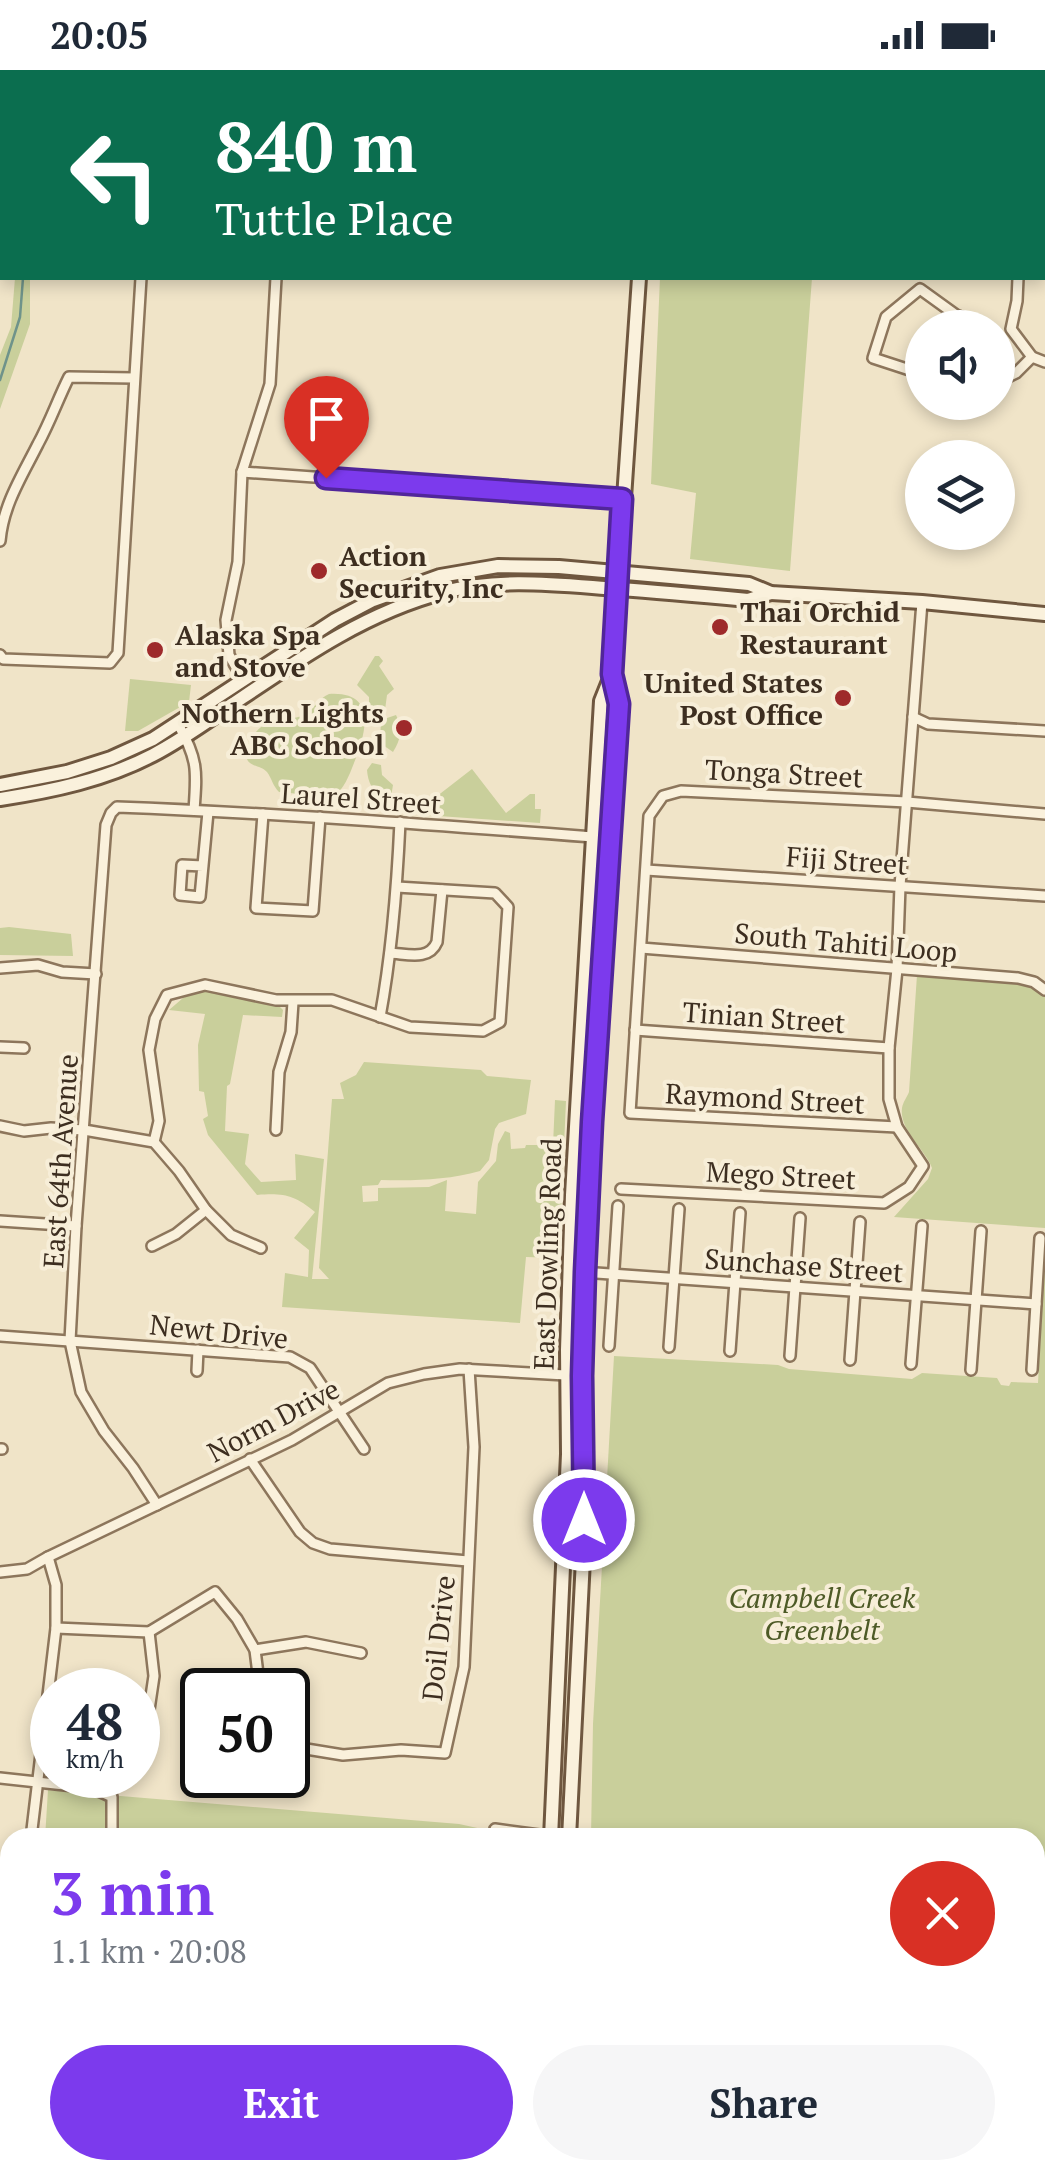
<!DOCTYPE html>
<meta charset="utf-8">
<style>
:root{--surface:#fff;--page:#f6f6f7;--text:#1f2937;--muted:#747a83;--accent:#7c3aed}
body{margin:0;font-family:"PT Serif",serif;background:var(--page);color:var(--text);height:100vh;display:flex;flex-direction:column;font-size:38px;white-space:nowrap}
*{box-sizing:border-box;margin:0}
p{font-size:32px;color:var(--muted)}
.icon{flex:none;width:55px;height:55px;fill:none;stroke:currentColor;stroke-width:2;stroke-linecap:round;stroke-linejoin:round}
.map{position:relative;flex:1;overflow:hidden}
.side{position:absolute;left:0px;top:1758px;width:1045px;height:352px;display:flex;flex-direction:column;background:var(--surface);border-radius:30px 30px 0 0;box-shadow:0 5px 15px #0003}
.side>*{flex:none}
.top-card{position:absolute;left:0px;top:0px;width:1045px;height:210px;box-shadow:0 5px 15px #0003;background:#0b6e4f;color:#fff;overflow:hidden}
.fabs{position:absolute;left:905px;top:240px;display:grid;gap:20px}
.fabs a{display:grid;place-items:center;width:110px;height:110px;border-radius:50%;background:var(--surface);box-shadow:0 5px 15px #0003;font-size:50px}
.speed{position:absolute;left:30px;top:1598px;display:flex;gap:20px;font-size:50px;font-weight:700;text-align:center}
.speed>*{display:grid;place-content:center;width:130px;height:130px;border-radius:50%;background:var(--surface);box-shadow:0 5px 15px #0003;line-height:1}
.speed small{font-size:25px;font-weight:400}
.speed .limit{border:5px solid #111;border-radius:15px;background:#fff;color:#111}
.pin{position:absolute;display:grid;place-items:center;width:85px;height:85px;color:#fff;margin:-102px -42px;border-radius:50% 50% 50% 0;rotate:-45deg;box-shadow:0 0 10px #0007}
.pin .icon{rotate:45deg}
.me{position:absolute;width:110px;margin:-55px;rotate:0deg;stroke-linejoin:round;filter:drop-shadow(0 0 8px #0008)}
.turn{display:flex;align-items:center;gap:35px;height:210px;padding:0 50px;font-size:45px}
.turn .icon{width:130px;height:130px;stroke-width:2.5}
.turn b{display:block;font-size:70px;line-height:85px}
.round{display:grid;place-items:center;flex:none;width:105px;height:105px;border-radius:52px;background:var(--page)}
.overview{display:flex;align-items:center;justify-content:space-between;height:170px;padding:0 50px}
h1{font-size:60px;font-weight:800;line-height:75px;color:var(--accent)}
.cta{display:flex;gap:20px;margin-top:auto;padding:20px 50px}
.cta a{flex:1;height:115px;border-radius:60px;background:var(--accent);color:#fff;font-size:40px;font-weight:800;line-height:115px;text-align:center}
.cta a+a{background:var(--page);color:var(--text)}
.status{display:flex;justify-content:space-between;align-items:center;height:70px;padding:0 50px;background:var(--surface);direction:ltr}
.status svg{height:28px;fill:currentColor}
.map>svg:first-child{display:block}
</style>
<div class="status"><b>20:05</b><svg viewBox="0 0 49 12"><path d="M0 12V9h3v3zM5 12V6h3v6zM10 12V3h3v9zM15 12V0h3v12zM26 1h20v11H26zM47 4h2v5h-2z"/></svg></div>
<div class="map">
<svg width="1045" height="2108" viewBox="0 0 1045 2108">
<rect width="100%" height="100%" fill="#f0e4c8"/>
<g fill="#c9cf9b">
<polygon points="15,208 30,208 30,254 0,339 0,285 11,257"/>
<polygon points="660,208 812,208 790,501 690,489 696,423 651,414"/>
<polygon points="375,586 379,586 383,591 379,596 394,619 387,625 385,640 375,643 369,637 369,627 357,615"/>
<polygon points="130,609 191,615 189,632 138,661 125,661"/>
<path d="M329,624C378,621 366,663 354,693C349,706 344,719 333,727L279,722C273,716 272,709 267,702C261,695 250,697 247,689C242,675 260,654 272,650C282,647 294,650 304,645C314,639 318,629 329,624Z"/>
<path d="M396,645C403,659 401,669 393,682L380,673L381,650Z"/>
<path d="M372,693L381,695L382,705L393,715L391,727H382C372,719 368,713 367,700Z"/>
<polygon points="472,699 506,743 530,724 535,724 535,739 541,739 540,753 424,745 423,737"/>
<polygon points="9,857 71,864 73,886 0,885 0,858"/>
<path d="M917,905L1026,914L1045,925V1158L894,1147L928,1109L932,1098C925,1079 899,1060 902,1038C903,1032 907,1027 909,1022Z"/>
<path d="M197,922H218L279,936L283,940L282,947L243,945L230,1014L227,1016L225,1061L249,1064L245,1094L261,1112L296,1110L295,1084L324,1089L312,1209H329L319,1198L332,1029H344L340,1013L356,1005L364,992L481,1000L487,1006L531,1010L526,1044L499,1053L495,1059L489,1090L480,1101C448,1110 414,1111 381,1110L378,1115L362,1116L363,1132L378,1131V1118L429,1117L447,1110L445,1141L476,1144L478,1112L496,1091L498,1074L505,1061L510,1063L511,1079L525,1078L526,1075H553L555,1030L566,1031L559,1188L526,1187L520,1253L282,1237L285,1203L308,1207L309,1180L294,1168L315,1142C294,1125 284,1123 257,1125L208,1065L203,1049L208,1046L204,1022L199,1021L198,975L205,944L169,940L183,928Z"/>
<polygon points="1045,1183 1045,2108 609,2108 609,2100 1035,2100 1035,1768 591,1767 593,1654 614,1286 778,1295 789,1299 912,1309 922,1303 997,1308 1001,1315 1009,1316 1011,1312 1038,1313"/>
<polygon points="48,1720 459,1754 482,1759 481,1768 45,1768"/>
<polygon points="21,2100 462,2100 461,2108 21,2108"/>
<polygon points="474,2100 556,2100 557,2108 474,2108"/>
</g>
<g fill="none" stroke-linecap="round" stroke-linejoin="round">
<g stroke="#6f938a" stroke-width="2.5">
<polyline points="2,0 3,2"/>
<polyline points="0,310 20,247 23,208"/>
<polyline points="1045,1840 1038,1856 1045,1873"/>
<polyline points="1035,1895 1045,1895"/>
<polyline points="1035,2058 1045,2042"/>
<polyline points="1035,2062 1039,2082 1035,2089"/>
<polyline points="834,2108 839,2100"/>
<polyline points="1012,2108 1027,2100"/>
</g>
<g stroke="#8d765c" stroke-width="14">
<g id="street">
<polyline points="59,0 60,2"/>
<polyline points="557,0 594,2"/>
<polyline points="157,2 157,0"/>
<polyline points="862,2 862,0"/>
<polyline points="1042,53 1045,54"/>
<polyline points="1018,208 1017,231 1011,259 1032,287 1045,292"/>
<polyline points="922,304 873,288 886,247 920,219 956,245 990,258"/>
<polyline points="998,312 1016,303 1032,287"/>
<polyline points="242,402 623,429"/>
<path d="M0,471C3,435 22,406 38,374C50,352 58,329 69,307L134,308"/>
<polyline points="0,585 3,589 110,593 118,583 141,208"/>
<polyline points="243,609 229,585 226,550 238,492 242,402 270,314 276,208"/>
<polyline points="913,647 928,654 1045,661"/>
<path d="M178,654C198,689 197,701 194,740"/>
<polyline points="263,744 256,838 313,841 320,747"/>
<polyline points="203,796 182,795 180,825 200,827 208,742"/>
<polyline points="646,800 1045,826"/>
<polyline points="641,878 1018,908 1034,912 1045,920"/>
<path d="M390,883C408,884 429,891 437,872L442,820"/>
<polyline points="0,898 38,895 62,902 96,904"/>
<path d="M380,947C392,882 397,818 400,752"/>
<polyline points="635,960 889,978"/>
<polyline points="0,977 24,978"/>
<polyline points="0,1056 24,1061 51,1058 84,1060 154,1072 179,1101 206,1140 231,1165 261,1178"/>
<polyline points="897,1057 630,1043 649,746 663,726 681,721 907,732 1045,744"/>
<polyline points="276,1060 279,1002 291,962 293,932"/>
<polyline points="154,1072 159,1051 149,980 155,949 167,925 205,915 276,930 332,930 410,957 483,961 500,952 508,837 495,823 397,817"/>
<polyline points="621,1119 884,1133 909,1117 923,1096 897,1057 889,1029 889,978 897,899 900,816 922,532"/>
<polyline points="0,1151 76,1156"/>
<polyline points="152,1176 176,1164 206,1140"/>
<polyline points="582,1202 1036,1234"/>
<polyline points="0,1266 290,1287 310,1298 364,1379"/>
<polyline points="609,1276 618,1136"/>
<polyline points="669,1277 679,1139"/>
<polyline points="730,1281 740,1143"/>
<polyline points="790,1286 800,1148"/>
<polyline points="850,1290 860,1152"/>
<polyline points="911,1294 922,1156"/>
<polyline points="971,1300 981,1161"/>
<polyline points="1032,1300 1040,1168"/>
<polyline points="197,1301 198,1280"/>
<polyline points="0,1379 2,1379"/>
<polyline points="250,1389 300,1462 313,1473 330,1479 468,1491"/>
<path d="M157,1435L133,1398L104,1361L81,1322L70,1271L76,1156L106,755L111,743L117,737C276,743 435,755 593,767L598,772L602,783L596,860V871L601,886"/>
<polyline points="0,1502 27,1499 48,1487 292,1370 388,1313 424,1304 460,1299 583,1306"/>
<polyline points="56,1558 149,1562 215,1522 237,1549 255,1580 260,1620"/>
<polyline points="255,1580 306,1572 361,1583"/>
<polyline points="146,1660 154,1606 149,1562"/>
<polyline points="288,1676 343,1685 401,1680 445,1683 464,1597 474,1377 469,1299"/>
<polyline points="0,1708 92,1718 112,1727 112,1762"/>
<polyline points="495,1759 562,1768"/>
<polyline points="31,1768 56,1558 56,1515 48,1487"/>
<polyline points="8,2108 10,2072"/>
</g>
</g>
<g stroke="#6f573f" stroke-width="18">
<g id="secondary">
<polyline points="652,2 652,0"/>
<polyline points="0,715 67,702 111,688 153,669 335,550 373,530 440,506 498,496 559,497 749,514 771,523 922,532 1045,544"/>
<path d="M0,729C53,721 105,710 153,685C180,671 205,653 230,636C298,590 364,543 444,522C502,507 560,515 619,519C662,522 705,526 748,530L771,523"/>
<polyline points="551,1768 568,1384 567,1280 572,1125 601,631 611,606"/>
<polyline points="569,1768 583,1489 585,1202 592,1052 619,633 612,604 639,208"/>
<polyline points="574,2100 575,2108"/>
<polyline points="590,2100 591,2108"/>
</g>
</g>
<use href="#street" stroke="#faf1dc" stroke-width="9"/>
<use href="#secondary" stroke="#faf1dc" stroke-width="12"/>
</g>
<g fill="none" stroke-linecap="round" stroke-linejoin="round">
<g stroke="#51269a" stroke-width="25">
<polyline id="route" points="326,408 622,429 612,604 619,634 592,1052 585,1202 582,1306 584,1450"/>
</g>
<use href="#route" stroke="#7c3aed" stroke-width="18"/>
</g>
<g fill="#9e2a2b" stroke="#f7eed8" stroke-width="4">
<circle cx="319" cy="501" r="10"/>
<circle cx="720" cy="557" r="10"/>
<circle cx="155" cy="580" r="10"/>
<circle cx="843" cy="628" r="10"/>
<circle cx="404" cy="658" r="10"/>
</g>
<g text-anchor="middle" dominant-baseline="central" stroke-width="8" stroke-linejoin="round" paint-order="stroke">
<g font-size="28" font-weight="bold" fill="#3d2e20" stroke="#f7eed8" text-anchor="start">
<text x="339" y="485">Action<tspan x="339" dy="32">Security, Inc</tspan></text>
<text x="740" y="541">Thai Orchid<tspan x="740" dy="32">Restaurant</tspan></text>
<text x="175" y="564">Alaska Spa<tspan x="175" dy="32">and Stove</tspan></text>
<text x="823" y="612" text-anchor="end">United States<tspan x="823" dy="32">Post Office</tspan></text>
<text x="384" y="642" text-anchor="end">Nothern Lights<tspan x="384" dy="32">ABC School</tspan></text>
</g>
<g font-size="28" fill="#3d2e20" stroke="#f7eed8">
<text transform="translate(784 703) rotate(3)">Tonga Street</text>
<text transform="translate(361 728) rotate(4)">Laurel Street</text>
<text transform="translate(847 790) rotate(4)">Fiji Street</text>
<text transform="translate(846 872) rotate(5)">South Tahiti Loop</text>
<text transform="translate(764 947) rotate(4)">Tinian Street</text>
<text transform="translate(765 1028) rotate(3)">Raymond Street</text>
<text transform="translate(60 1091) rotate(-86)">East 64th Avenue</text>
<text transform="translate(781 1105) rotate(3)">Mego Street</text>
<text transform="translate(547 1184) rotate(-88)">East Dowling Road</text>
<text transform="translate(804 1195) rotate(4)">Sunchase Street</text>
<text transform="translate(219 1261) rotate(6)">Newt Drive</text>
<text transform="translate(273 1350) rotate(-28)">Norm Drive</text>
<text transform="translate(438 1568) rotate(-84)">Doil Drive</text>
</g>
<g font-size="28" font-style="italic" fill="#4d5a26" stroke="#f7eed8">
<text x="822" y="1527">Campbell Creek<tspan x="822" dy="32">Greenbelt</tspan></text>
</g>
</g>
</svg>
<div class="fabs">
<a><svg class="icon" aria-label="sound" viewBox="0 0 24 24"><path d="M4 9h4l5-4v14l-5-4H4zM17 9q2 3 0 6"/></svg></a>
<a><svg class="icon" aria-label="layers" viewBox="0 0 24 24"><path d="M12 4l9 5-9 5-9-5zM3 14l9 5 9-5"/></svg></a>
</div>
<div class="speed"><div>48<small>km/h</small></div><div class="limit">50</div></div>
<div class="pin" style="left:326px;top:408px;background:#d93025"><svg class="icon" aria-label="arrive" viewBox="0 0 24 24"><path d="M6 21V4h12l-3 4 3 4H6"/></svg></div>
<svg class="me" style="left:584px;top:1450px" viewBox="-20 -20 40 40"><circle r="17" fill="#7c3aed" stroke="#fff" stroke-width="3"/><path d="M0-11L8 9 0 5-8 9z" fill="#fff"/></svg>
<div class="top-card">
<div class="turn"><svg class="icon" aria-label="left" viewBox="0 0 24 24"><path d="M17 20v-9H6M10 6l-5 5 5 5"/></svg><div><b>840 m</b>Tuttle Place</div></div>
</div>
<section class="side">
<div class="overview"><div><h1>3 min</h1><p>1.1 km · 20:08</p></div><a class="round" style="background:#d93025;color:#fff"><svg class="icon" aria-label="close" viewBox="0 0 24 24"><path d="M6 6l12 12M18 6L6 18"/></svg></a></div>
<div class="cta"><a>Exit</a><a>Share</a></div>
</section>
</div>
